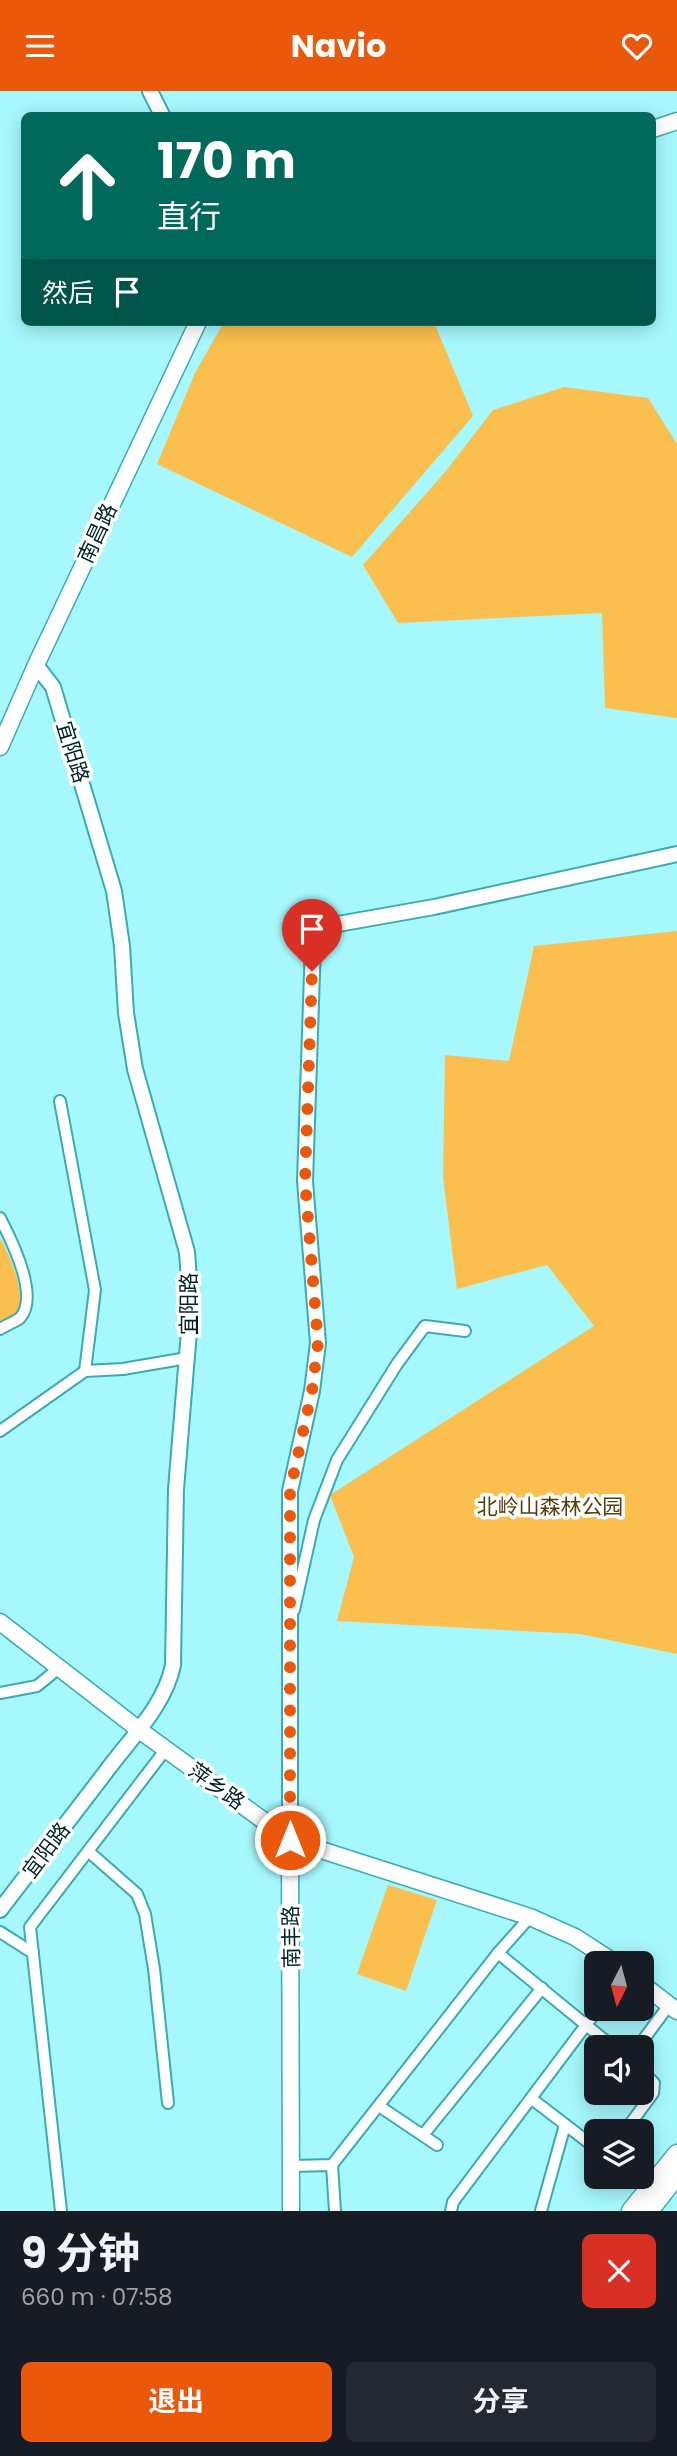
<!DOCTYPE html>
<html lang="zh">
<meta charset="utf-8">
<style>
:root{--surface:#171b24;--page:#242831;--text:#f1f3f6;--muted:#9ea1a6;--accent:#ea580c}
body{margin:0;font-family:Poppins,"Noto Sans SC",sans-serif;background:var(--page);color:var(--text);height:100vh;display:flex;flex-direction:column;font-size:26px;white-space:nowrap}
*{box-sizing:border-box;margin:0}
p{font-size:23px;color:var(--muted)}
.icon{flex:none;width:38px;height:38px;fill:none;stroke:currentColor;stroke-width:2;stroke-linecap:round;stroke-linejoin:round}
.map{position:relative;height:2120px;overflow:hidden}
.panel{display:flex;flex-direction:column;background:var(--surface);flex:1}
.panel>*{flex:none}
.guide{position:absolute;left:21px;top:21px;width:635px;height:214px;border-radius:10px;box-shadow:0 4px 18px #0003;background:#00695c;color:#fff;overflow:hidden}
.needle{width:46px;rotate:186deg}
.buttons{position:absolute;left:584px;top:1860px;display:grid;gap:14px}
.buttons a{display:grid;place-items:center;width:70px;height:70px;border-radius:10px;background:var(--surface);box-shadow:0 4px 18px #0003;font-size:35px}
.pin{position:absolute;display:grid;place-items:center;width:60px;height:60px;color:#fff;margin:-72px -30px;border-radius:50% 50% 50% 0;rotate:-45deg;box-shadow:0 0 7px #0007}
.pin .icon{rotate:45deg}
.me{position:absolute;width:77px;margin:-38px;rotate:0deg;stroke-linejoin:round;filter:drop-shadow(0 0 5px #0008)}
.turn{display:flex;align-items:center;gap:24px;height:147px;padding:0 21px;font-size:32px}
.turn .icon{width:91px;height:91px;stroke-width:2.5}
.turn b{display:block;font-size:49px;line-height:60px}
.then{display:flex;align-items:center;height:66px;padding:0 21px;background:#0003;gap:14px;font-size:26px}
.round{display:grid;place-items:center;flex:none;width:74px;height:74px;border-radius:10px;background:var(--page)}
.head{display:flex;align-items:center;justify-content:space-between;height:119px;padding:0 21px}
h1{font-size:42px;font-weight:700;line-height:52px}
.cta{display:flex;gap:14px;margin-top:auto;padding:14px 21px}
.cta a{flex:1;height:80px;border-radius:10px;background:var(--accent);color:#fff;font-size:28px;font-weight:700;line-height:80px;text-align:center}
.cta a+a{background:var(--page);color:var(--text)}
header{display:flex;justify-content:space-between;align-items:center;height:91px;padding:0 21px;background:var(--accent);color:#fff;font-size:32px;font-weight:700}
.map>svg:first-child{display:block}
</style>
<header><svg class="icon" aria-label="menu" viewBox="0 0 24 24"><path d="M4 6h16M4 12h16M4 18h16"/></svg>Navio<svg class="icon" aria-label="heart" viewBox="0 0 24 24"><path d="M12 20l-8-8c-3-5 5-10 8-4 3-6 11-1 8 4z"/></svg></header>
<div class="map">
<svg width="677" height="2120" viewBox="0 0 677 2120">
<rect width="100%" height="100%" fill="#a7f8fd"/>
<g fill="#fabf4e">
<polygon points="224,231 434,231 473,325 352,466 157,373 195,282"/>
<polygon points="564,296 648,307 677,353 677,627 605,617 602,522 398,532 363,474 445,381 493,319"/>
<polygon points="677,840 677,1563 580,1543 337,1530 354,1466 330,1404 594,1235 547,1174 457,1198 443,1086 445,964 509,970 534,855"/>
<path d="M0,1147C9,1163 31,1210 14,1225C11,1229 4,1232 0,1234Z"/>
<polygon points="388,1794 437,1809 406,1900 357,1883"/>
</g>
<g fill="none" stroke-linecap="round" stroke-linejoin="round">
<g stroke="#3aabb1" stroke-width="14">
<g id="minor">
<polyline points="60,1010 95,1199 85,1280"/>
<path d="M0,1127C11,1148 40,1205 20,1227C15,1231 6,1234 0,1238"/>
<polyline points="0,1340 85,1280 123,1278 187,1267"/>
<polyline points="294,1519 314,1429 337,1369 397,1273 425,1235 465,1240"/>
<polyline points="0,1602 37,1595 59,1577"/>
<polyline points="88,1760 137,1803 145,1823 154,1878 168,2012"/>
<polyline points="0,1841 33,1862"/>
<polyline points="498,1862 613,1956"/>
<polyline points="638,1956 669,1914"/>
<polyline points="532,2008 597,2058"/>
<polyline points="379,2015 437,2054"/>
<polyline points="625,2040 653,2002 654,1992 642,1980"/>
<polyline points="423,2044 542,1897"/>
<polyline points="332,2074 335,2120"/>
<polyline points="291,2075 332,2074 498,1862 530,1826"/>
<polyline points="634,2086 652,2099"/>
<polyline points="61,2120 30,1836 166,1658"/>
<polyline points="451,2120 453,2111 598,1918"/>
<polyline points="541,2120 565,2034"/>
</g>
</g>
<g stroke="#3aabb1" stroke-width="18">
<g id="tertiary">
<polyline points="150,0 162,24"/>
<polyline points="290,1749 290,1400 312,1300 318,1252 305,1090 313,853 338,833 434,816 677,763"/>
<path d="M0,1819C35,1773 70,1727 105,1682C129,1649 165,1615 173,1574L176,1398L191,1216L187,1161L135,978L126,922L122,855L114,800L53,596L36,574"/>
</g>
</g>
<g stroke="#3aabb1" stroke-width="19">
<g id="secondary">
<polyline points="653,38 677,30"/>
<polyline points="0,656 36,574 198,231"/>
<polyline points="0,1531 138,1638 290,1749 530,1826 575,1846 615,1872"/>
<polyline points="290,1749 291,2120"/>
<polyline points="642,1893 677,1920"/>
</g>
</g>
<g stroke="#3aabb1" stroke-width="21">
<g id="primary">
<polyline points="631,2120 677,2063"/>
<polyline points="649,2120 677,2084"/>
</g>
</g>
<use href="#minor" stroke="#fff" stroke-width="10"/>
<use href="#tertiary" stroke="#fff" stroke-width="14"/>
<use href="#secondary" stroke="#fff" stroke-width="16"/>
<use href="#primary" stroke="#fff" stroke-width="18"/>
</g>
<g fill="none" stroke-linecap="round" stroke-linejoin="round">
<polyline stroke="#ea580c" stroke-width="12" stroke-dasharray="0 21.6" points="290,1749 290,1400 312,1300 318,1252 305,1090 312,880"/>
</g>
<g text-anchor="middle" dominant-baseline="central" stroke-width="7" stroke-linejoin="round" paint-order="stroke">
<g font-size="21" fill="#002426" stroke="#fff">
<text transform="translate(97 442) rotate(-65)">南昌路</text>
<text transform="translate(73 661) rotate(73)">宜阳路</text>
<text transform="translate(188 1213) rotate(-90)">宜阳路</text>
<text transform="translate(217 1695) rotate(36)">萍乡路</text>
<text transform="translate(46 1759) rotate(-53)">宜阳路</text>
<text transform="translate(291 1846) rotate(-91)">南丰路</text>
</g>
<g font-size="21" fill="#543c0b" stroke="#fff">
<text x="550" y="1415">北岭山森林公园</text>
</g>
</g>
</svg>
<div class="buttons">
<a><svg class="needle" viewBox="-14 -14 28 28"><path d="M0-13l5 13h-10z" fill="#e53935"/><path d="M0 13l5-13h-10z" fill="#9ea1a6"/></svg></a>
<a><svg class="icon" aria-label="sound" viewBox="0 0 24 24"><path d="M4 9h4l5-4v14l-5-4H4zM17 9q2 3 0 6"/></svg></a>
<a><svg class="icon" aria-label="layers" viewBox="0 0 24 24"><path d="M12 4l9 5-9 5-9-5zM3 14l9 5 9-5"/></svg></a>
</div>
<div class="pin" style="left:312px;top:880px;background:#d93025"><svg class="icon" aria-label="arrive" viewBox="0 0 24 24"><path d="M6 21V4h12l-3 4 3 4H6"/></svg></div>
<svg class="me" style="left:290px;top:1749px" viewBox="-20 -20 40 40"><circle r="17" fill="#ea580c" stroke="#fff" stroke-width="3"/><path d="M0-11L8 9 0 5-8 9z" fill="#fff"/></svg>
<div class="guide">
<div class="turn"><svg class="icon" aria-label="ahead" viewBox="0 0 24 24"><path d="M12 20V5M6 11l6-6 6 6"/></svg><div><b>170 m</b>直行</div></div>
<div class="then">然后<svg class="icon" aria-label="arrive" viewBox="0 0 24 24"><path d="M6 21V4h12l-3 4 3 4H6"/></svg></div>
</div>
</div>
<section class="panel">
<div class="head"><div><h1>9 分钟</h1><p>660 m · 07:58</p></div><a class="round" style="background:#d93025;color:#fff"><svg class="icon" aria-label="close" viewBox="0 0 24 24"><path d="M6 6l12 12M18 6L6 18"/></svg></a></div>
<div class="cta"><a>退出</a><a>分享</a></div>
</section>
